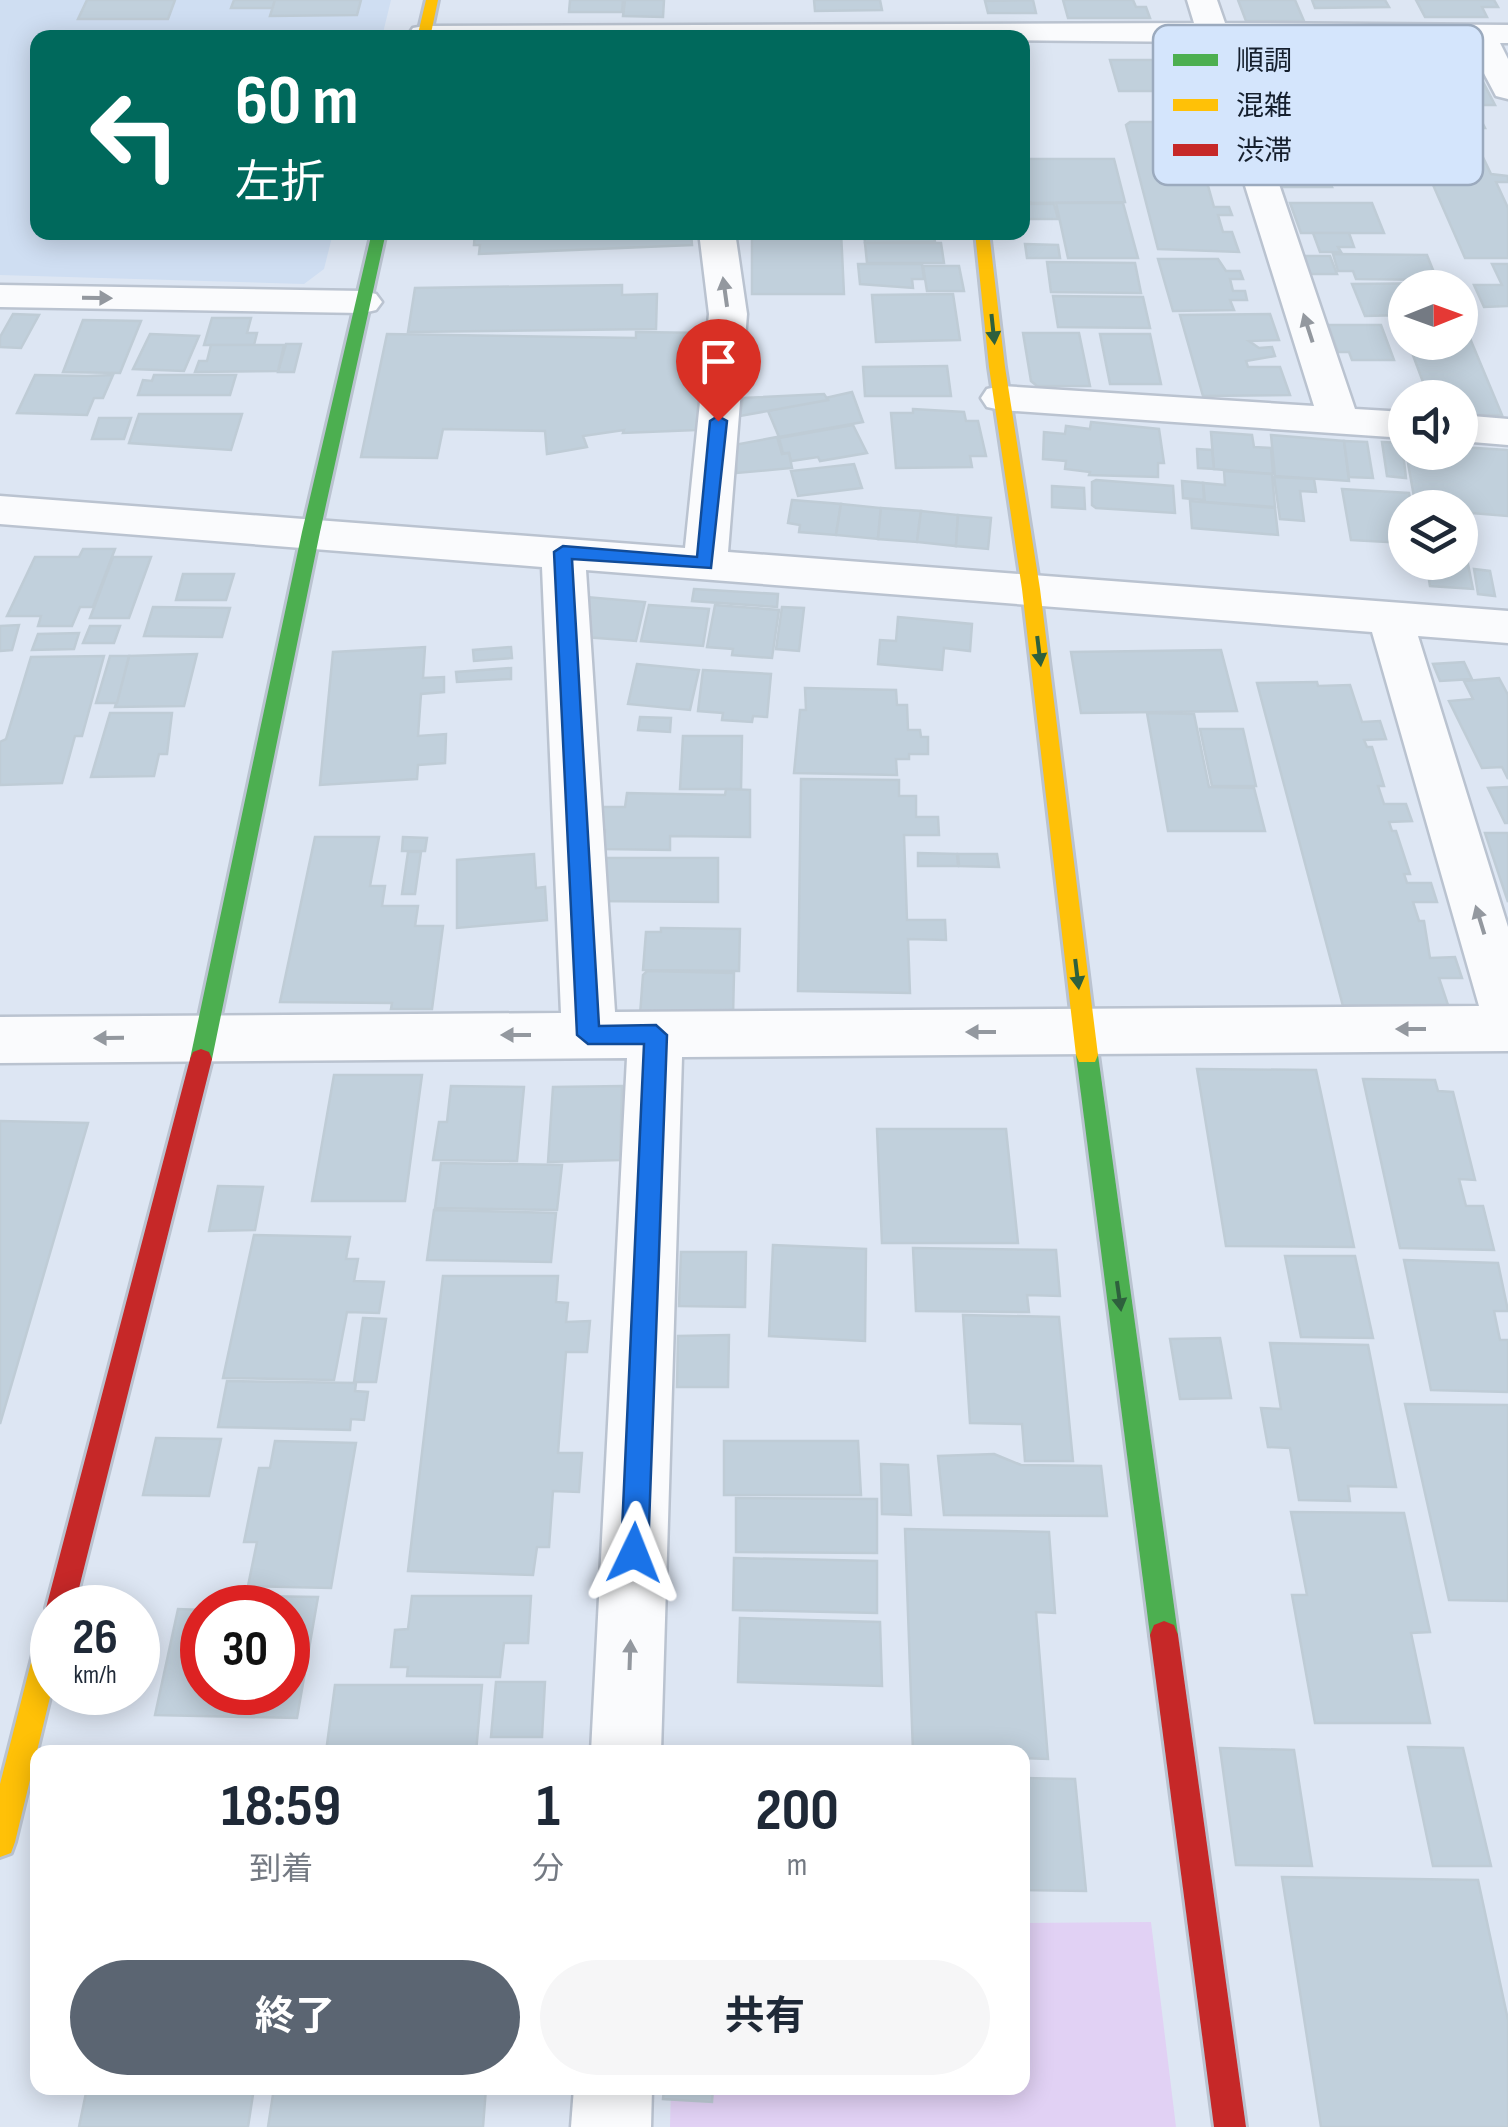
<!DOCTYPE html>
<html lang="ja">
<meta charset="utf-8">
<style>
:root{--surface:#fff;--page:#f6f6f7;--text:#1f2937;--muted:#747a83;--accent:#5b6572}
body{margin:0;font-family:"Sofia Sans Condensed","Noto Sans JP",sans-serif;background:var(--page);color:var(--text);height:100vh;display:flex;flex-direction:column;font-size:38px;white-space:nowrap}
*{box-sizing:border-box;margin:0}
p{font-size:32px;color:var(--muted)}
.icon{flex:none;width:55px;height:55px;fill:none;stroke:currentColor;stroke-width:2;stroke-linecap:round;stroke-linejoin:round}
.map{position:relative;flex:1;overflow:hidden}
.panel{position:absolute;left:30px;top:1745px;width:1000px;height:350px;display:flex;flex-direction:column;background:var(--surface);border-radius:20px;box-shadow:0 5px 25px #0003}
.panel>*{flex:none}
.guide{position:absolute;left:30px;top:30px;width:1000px;height:210px;border-radius:20px;box-shadow:0 5px 25px #0003;background:#00695c;color:#fff;overflow:hidden}
.needle{width:65px;rotate:89deg}
.controls{position:absolute;left:1388px;top:270px;display:grid;gap:20px}
.controls a{display:grid;place-items:center;width:90px;height:90px;border-radius:50%;background:var(--surface);box-shadow:0 5px 25px #0003;font-size:50px}
.speed{position:absolute;left:30px;top:1585px;display:flex;gap:20px;font-size:50px;font-weight:700;text-align:center}
.speed>*{display:grid;place-content:center;width:130px;height:130px;border-radius:50%;background:var(--surface);box-shadow:0 5px 25px #0003;line-height:1}
.speed small{font-size:25px;font-weight:400}
.speed .limit{border:15px solid #d22;background:#fff;color:#111}
.pin{position:absolute;display:grid;place-items:center;width:85px;height:85px;color:#fff;margin:-102px -42px;border-radius:50% 50% 50% 0;rotate:-45deg;box-shadow:0 0 10px #0007}
.pin .icon{rotate:45deg}
.me{position:absolute;width:110px;margin:-55px;rotate:2deg;stroke-linejoin:round;filter:drop-shadow(0 0 8px #0008)}
.turn{display:flex;align-items:center;gap:35px;height:210px;padding:0 40px;font-size:45px}
.turn .icon{width:130px;height:130px;stroke-width:2.5}
.turn b{display:block;font-size:70px;line-height:85px}
.eta{display:flex;justify-content:space-evenly;align-items:center;height:170px;text-align:center}
.eta b{font-size:60px;font-weight:700;line-height:70px}
.button{display:flex;gap:20px;margin-top:auto;padding:20px 40px}
.button a{flex:1;height:115px;border-radius:60px;background:var(--accent);color:#fff;font-size:40px;font-weight:700;line-height:115px;text-align:center}
.button a+a{background:var(--page);color:var(--text)}
.map>svg:first-child{display:block}
</style>
<div class="map">
<svg width="1508" height="2127" viewBox="0 0 1508 2127">
<rect width="100%" height="100%" fill="#dde6f3"/>
<polygon fill="#cfdef2" points="0,0 391,0 382,37 38,38 38,232 333,233 324,269 304,284 0,275"/>
<polygon fill="#e1d1f4" points="1151,1922 1176,2127 670,2127 671,2088 1022,2088 1023,1923"/>
<g fill="#c1d0dc" stroke="#bfccd6" stroke-width="2.5">
<polygon points="87,0 175,0 168,19 78,19"/>
<polygon points="234,0 275,0 273,8 231,8"/>
<polygon points="275,0 361,0 357,15 270,16"/>
<polygon points="570,0 623,0 622,12 569,12"/>
<polygon points="625,0 664,0 663,17 623,16"/>
<polygon points="814,0 880,0 882,10 815,11"/>
<polygon points="1033,0 1036,13 988,13 985,1"/>
<polygon points="1063,0 1133,0 1136,7 1146,7 1150,18 1068,18"/>
<polygon points="1238,0 1295,0 1304,21 1246,21"/>
<polygon points="1312,0 1385,0 1389,7 1315,8"/>
<polygon points="1416,0 1494,0 1498,7 1482,7 1487,17 1425,17"/>
<polygon points="1169,55 1191,55 1202,82 1185,82 1188,91 1119,91 1110,60 1171,60"/>
<polygon points="1443,79 1482,80 1495,105 1455,105"/>
<polygon points="1399,107 1461,107 1468,120 1481,120 1485,128 1469,128 1491,174 1508,176 1508,182 1496,182 1508,208 1508,258 1465,258"/>
<polygon points="1259,113 1336,119 1340,129 1353,129 1358,142 1367,142 1370,150 1350,150 1356,167 1332,167 1337,181 1329,181 1332,187 1283,187"/>
<polygon points="1130,122 1181,122 1191,126 1193,134 1205,134 1210,150 1198,150 1214,207 1229,207 1232,215 1218,215 1223,232 1232,232 1239,252 1158,249 1126,125"/>
<polygon points="1022,159 1114,159 1125,202 1032,203 1022,199"/>
<polygon points="1056,203 1123,203 1138,258 1068,258"/>
<polygon points="1290,203 1372,203 1384,233 1301,233"/>
<polygon points="1022,204 1054,204 1058,219 1022,219"/>
<polygon points="475,232 691,232 692,245 479,254 480,245 474,245"/>
<polygon points="752,232 841,232 844,294 752,294"/>
<polygon points="864,232 933,232 935,242 865,243"/>
<polygon points="1313,233 1349,233 1354,247 1338,247 1341,252 1320,252"/>
<polygon points="865,243 941,243 944,263 867,263"/>
<polygon points="1025,244 1058,245 1060,258 1027,258"/>
<polygon points="1333,254 1427,255 1437,280 1356,279 1353,271 1338,271"/>
<polygon points="1302,256 1330,256 1337,274 1308,274"/>
<polygon points="1158,259 1218,259 1226,271 1240,271 1243,279 1230,279 1233,291 1245,291 1247,300 1230,300 1234,310 1173,311"/>
<polygon points="1047,262 1135,263 1141,293 1051,292"/>
<polygon points="858,264 922,264 924,279 912,279 913,288 860,284"/>
<polygon points="1492,264 1508,264 1508,306 1484,307 1474,285 1502,285"/>
<polygon points="923,266 959,266 964,291 927,291"/>
<polygon points="1448,283 1450,288 1405,288 1405,315 1365,316 1352,284"/>
<polygon points="622,285 622,295 657,294 656,329 408,332 415,288"/>
<polygon points="953,294 960,340 876,342 872,295"/>
<polygon points="1053,296 1143,297 1150,328 1058,327"/>
<polygon points="13,314 39,315 21,348 0,347 0,337"/>
<polygon points="1270,314 1279,340 1249,341 1259,348 1272,347 1275,356 1246,361 1248,367 1280,367 1290,395 1203,396 1180,315"/>
<polygon points="212,318 251,318 247,333 257,333 254,345 204,345"/>
<polygon points="83,320 141,321 120,373 63,372"/>
<polygon points="1460,324 1464,324 1502,415 1473,415 1471,409 1460,409 1460,398 1429,398 1408,342 1460,342"/>
<polygon points="1328,325 1381,325 1394,360 1352,360 1349,352 1338,352"/>
<polygon points="636,332 706,333 696,430 623,433 624,430 583,436 587,447 547,454 545,431 443,429 437,458 361,457 387,334 636,338"/>
<polygon points="1023,333 1079,333 1090,386 1037,386 1031,381"/>
<polygon points="150,334 199,336 184,371 133,369"/>
<polygon points="1100,334 1150,334 1161,384 1110,384"/>
<polygon points="286,344 301,344 294,372 278,372"/>
<polygon points="211,345 284,345 278,371 195,372 199,361 207,361"/>
<polygon points="947,366 951,396 865,396 863,367"/>
<polygon points="35,375 87,376 113,375 103,398 94,398 87,415 17,413"/>
<polygon points="154,375 236,375 230,395 138,395 143,380 152,381"/>
<polygon points="852,392 863,422 779,437 768,411"/>
<polygon points="824,394 828,400 740,416 743,398"/>
<polygon points="913,409 964,412 966,421 978,421 986,456 970,456 972,467 896,468 891,413 913,413"/>
<polygon points="139,414 242,414 231,450 129,443"/>
<polygon points="99,418 131,418 124,439 92,439"/>
<polygon points="1091,422 1159,429 1164,463 1158,463 1158,477 1089,475 1090,472 1065,469 1066,461 1043,459 1044,432 1065,434 1066,426 1090,429"/>
<polygon points="853,425 867,453 820,461 818,457 791,461 789,453 783,453 779,438"/>
<polygon points="1211,432 1252,435 1254,447 1271,448 1273,474 1214,469"/>
<polygon points="1271,435 1344,441 1349,481 1275,476"/>
<polygon points="777,437 782,454 789,453 792,468 737,473 734,445"/>
<polygon points="1344,441 1367,442 1373,478 1349,477"/>
<polygon points="1382,442 1402,443 1406,478 1387,476"/>
<polygon points="1460,447 1508,450 1508,516 1460,512 1460,508 1416,508 1406,452 1460,452"/>
<polygon points="1197,449 1212,450 1214,469 1198,468"/>
<polygon points="854,464 862,488 798,496 791,471"/>
<polygon points="1224,471 1272,474 1275,507 1205,502 1203,483 1225,485"/>
<polygon points="1274,477 1314,479 1316,492 1300,491 1304,521 1280,519"/>
<polygon points="1096,480 1173,486 1175,513 1096,508 1092,505 1092,482"/>
<polygon points="1182,481 1203,483 1204,500 1183,498"/>
<polygon points="1052,486 1084,488 1085,509 1052,507"/>
<polygon points="1342,489 1409,493 1412,508 1405,508 1405,543 1351,540"/>
<polygon points="792,500 841,504 836,535 799,532 800,525 788,523"/>
<polygon points="1190,501 1275,508 1278,535 1192,528"/>
<polygon points="841,504 881,508 878,539 836,535"/>
<polygon points="881,508 921,511 917,542 878,539"/>
<polygon points="921,511 958,515 956,546 917,542"/>
<polygon points="958,515 991,518 988,549 956,546"/>
<polygon points="1460,525 1473,589 1430,586 1426,562 1460,562"/>
<polygon points="83,549 115,549 93,607 80,607 72,626 38,626 41,616 7,616 35,557 79,557"/>
<polygon points="113,557 151,557 129,618 90,618"/>
<polygon points="1474,569 1490,571 1495,596 1478,594"/>
<polygon points="183,574 234,574 226,600 176,600"/>
<polygon points="694,589 778,594 777,607 692,601"/>
<polygon points="586,597 645,602 636,641 585,637"/>
<polygon points="649,605 709,609 703,646 641,641"/>
<polygon points="715,605 779,610 772,658 732,655 733,649 707,647"/>
<polygon points="153,607 230,608 222,637 144,636"/>
<polygon points="782,607 804,608 799,651 776,649"/>
<polygon points="898,617 972,624 970,651 944,648 942,670 878,664 880,640 896,641"/>
<polygon points="19,625 12,650 0,651 0,626"/>
<polygon points="90,626 120,626 114,643 83,643"/>
<polygon points="79,633 74,649 32,650 38,634"/>
<polygon points="425,647 423,678 444,677 444,692 421,694 418,736 446,734 445,763 418,765 417,779 320,785 333,652"/>
<polygon points="511,647 512,658 474,661 473,650"/>
<polygon points="1221,650 1237,711 1081,713 1071,652"/>
<polygon points="197,654 184,706 115,707 129,656"/>
<polygon points="104,656 82,736 75,736 62,783 0,785 0,742 6,739 31,657"/>
<polygon points="110,656 129,656 117,703 96,703"/>
<polygon points="1464,662 1472,679 1440,681 1433,664"/>
<polygon points="637,664 699,670 690,710 628,704"/>
<polygon points="511,668 511,679 457,682 456,672"/>
<polygon points="703,670 771,674 767,717 753,716 752,722 722,720 723,713 698,711"/>
<polygon points="1499,678 1508,695 1508,779 1502,767 1482,768 1449,701 1473,699 1464,681"/>
<polygon points="1317,682 1318,686 1350,685 1362,722 1380,721 1386,739 1364,740 1367,747 1372,747 1384,786 1378,786 1384,804 1406,804 1412,821 1389,822 1392,831 1396,831 1410,874 1404,874 1407,883 1431,883 1437,902 1413,902 1419,921 1424,921 1430,958 1455,957 1462,978 1439,978 1448,1005 1343,1006 1257,683"/>
<polygon points="805,688 896,690 897,705 907,705 908,730 920,730 921,737 928,737 928,754 909,754 909,759 896,759 897,775 794,773 800,710 806,710"/>
<polygon points="110,713 172,713 167,754 159,754 154,776 91,777"/>
<polygon points="1147,713 1194,714 1209,787 1254,788 1265,831 1168,831"/>
<polygon points="640,717 671,718 670,732 638,730"/>
<polygon points="1200,729 1243,729 1256,786 1212,786"/>
<polygon points="683,736 742,736 741,789 680,789"/>
<polygon points="801,779 899,780 899,796 916,796 916,817 938,817 939,835 904,835 907,920 945,920 946,940 908,939 910,993 798,991"/>
<polygon points="1508,787 1508,823 1505,823 1488,788"/>
<polygon points="726,789 750,790 750,837 670,836 670,850 603,849 605,830 586,830 588,807 625,807 627,793 725,795"/>
<polygon points="1485,833 1508,833 1508,902"/>
<polygon points="315,837 379,837 370,886 385,886 382,906 418,906 415,926 443,926 432,1009 391,1009 392,1003 280,1002"/>
<polygon points="403,837 427,838 425,851 402,851"/>
<polygon points="408,852 421,852 415,894 402,894"/>
<polygon points="918,853 957,854 958,866 918,866"/>
<polygon points="534,854 536,888 545,887 547,920 457,928 457,860"/>
<polygon points="958,854 997,854 999,867 959,866"/>
<polygon points="594,858 718,858 718,902 590,901"/>
<polygon points="661,928 740,929 739,971 643,970 646,932 661,932"/>
<polygon points="647,971 734,973 733,1017 640,1015 643,975"/>
<polygon points="1197,1069 1316,1070 1354,1247 1226,1246"/>
<polygon points="334,1075 422,1075 405,1201 312,1201"/>
<polygon points="1363,1079 1435,1080 1438,1091 1453,1092 1475,1180 1459,1179 1466,1206 1483,1206 1494,1250 1400,1248"/>
<polygon points="451,1086 524,1087 517,1161 433,1160 439,1122 447,1122"/>
<polygon points="622,1086 620,1160 548,1162 553,1087"/>
<polygon points="0,1121 88,1123 0,1424"/>
<polygon points="877,1129 1006,1129 1018,1243 882,1243"/>
<polygon points="441,1163 562,1165 557,1210 435,1208"/>
<polygon points="218,1186 263,1187 255,1230 209,1231"/>
<polygon points="434,1210 556,1213 551,1262 427,1260"/>
<polygon points="254,1235 350,1237 346,1259 358,1259 354,1281 384,1282 379,1313 347,1312 334,1380 223,1378"/>
<polygon points="773,1245 866,1249 865,1341 769,1336"/>
<polygon points="913,1248 1056,1250 1060,1296 1027,1295 1029,1312 916,1311"/>
<polygon points="681,1252 746,1252 745,1307 679,1306"/>
<polygon points="1285,1256 1355,1256 1373,1338 1301,1337"/>
<polygon points="1404,1260 1498,1263 1508,1311 1494,1311 1500,1340 1508,1340 1508,1392 1431,1390"/>
<polygon points="443,1276 558,1276 556,1302 568,1303 566,1322 590,1321 587,1352 566,1352 558,1453 582,1453 579,1492 553,1491 549,1547 537,1547 533,1575 408,1571"/>
<polygon points="963,1315 1059,1317 1073,1461 1025,1461 1022,1424 970,1423"/>
<polygon points="363,1318 386,1319 376,1382 354,1382"/>
<polygon points="729,1335 728,1387 677,1387 678,1336"/>
<polygon points="1220,1338 1231,1398 1180,1399 1170,1339"/>
<polygon points="1270,1343 1368,1345 1396,1487 1348,1486 1350,1501 1299,1500 1290,1448 1268,1447 1261,1408 1281,1409"/>
<polygon points="227,1381 356,1383 355,1391 368,1392 364,1420 351,1419 350,1430 218,1427"/>
<polygon points="1405,1404 1508,1405 1508,1601 1449,1600"/>
<polygon points="156,1438 221,1439 209,1496 143,1495"/>
<polygon points="275,1441 356,1443 331,1588 248,1586 257,1542 244,1542 259,1468 270,1468"/>
<polygon points="724,1441 858,1441 861,1495 724,1495"/>
<polygon points="994,1454 1021,1465 1101,1466 1107,1516 944,1515 938,1456"/>
<polygon points="881,1464 908,1465 911,1515 882,1514"/>
<polygon points="736,1498 877,1499 877,1553 736,1552"/>
<polygon points="1291,1512 1404,1513 1430,1632 1411,1633 1430,1723 1315,1723 1292,1595 1307,1595"/>
<polygon points="905,1529 1049,1532 1055,1613 1036,1612 1048,1759 1022,1758 1022,1752 913,1752"/>
<polygon points="734,1558 877,1561 877,1613 733,1610"/>
<polygon points="249,1596 318,1597 297,1718 155,1715 178,1609 202,1610 202,1692 288,1692 288,1608 247,1608"/>
<polygon points="412,1596 531,1596 528,1643 504,1643 500,1677 407,1676 408,1667 391,1667 395,1630 408,1629"/>
<polygon points="740,1618 880,1622 882,1686 738,1682"/>
<polygon points="496,1682 545,1682 542,1737 491,1737"/>
<polygon points="335,1685 482,1685 476,1752 326,1752"/>
<polygon points="1408,1747 1463,1748 1491,1866 1433,1866"/>
<polygon points="1220,1748 1294,1750 1312,1866 1236,1865"/>
<polygon points="1022,1778 1075,1779 1086,1891 1022,1890"/>
<polygon points="1282,1877 1478,1880 1508,2020 1508,2127 1321,2127"/>
<polygon points="87,2088 254,2088 248,2127 79,2127"/>
<polygon points="274,2088 486,2088 483,2127 268,2127"/>
<polygon points="664,2088 713,2088 712,2102 663,2099"/>
</g>
<g fill="none" stroke-linecap="round" stroke-linejoin="round">
<g stroke="#bac3d0" stroke-width="5">
<g id="street">
<polygon points="1187,0 1217,0 1225,23 1508,25 1508,43 1500,43 1508,59 1508,99 1496,96 1468,43 1231,42 1355,409 1405,412 1405,438 1001,410 987,407 981,398 987,389 1001,386 1314,406 1200,42 408,35 413,28 424,26 1194,23"/>
<path d="M699,232H735L747,314L728,552L1508,611V643L1418,636L1508,927V1051L682,1057L661,1752H591L627,1058L0,1063V1017L561,1013L542,567L0,524V496L685,548L709,314ZM586,570L1372,632L1479,1006L615,1012Z"/>
<polygon points="0,285 363,291 376,294 382,302 376,310 363,313 0,307"/>
<polygon points="1460,415 1508,419 1508,445 1460,441"/>
<polygon points="574,2088 652,2088 651,2127 571,2127"/>
</g>
</g>
<g stroke="#bac3d0" stroke-width="6">
<g id="fast">
<polygon points="372,232 386,232 320,532 212,1059 209,1066 193,1066 190,1059 302,532"/>
<polygon points="1087,1046 1095,1048 1098,1055 1178,1635 1174,1645 1164,1649 1154,1645 1150,1635 1076,1055 1079,1048"/>
</g>
</g>
<g stroke="#bac3d0" stroke-width="6">
<g id="slow">
<polygon points="426,0 438,0 430,38 417,38"/>
<polygon points="975,232 989,232 1005,367 1040,589 1098,1055 1095,1062 1079,1062 1076,1055 1022,589 989,367"/>
<polygon points="52,1621 52,1689 15,1842 11,1853 0,1857 0,1784 38,1635 42,1625"/>
</g>
</g>
<g stroke="#bac3d0" stroke-width="6">
<g id="jam">
<polygon points="201,1049 209,1052 212,1059 74,1608 52,1608 52,1619 46,1608 190,1059 193,1052"/>
<polygon points="1164,1621 1174,1625 1178,1635 1246,2127 1214,2127 1150,1635 1154,1625"/>
</g>
</g>
<use href="#street" fill="#fafbfd" fill-rule="evenodd"/>
<use href="#fast" fill="#4caf50" fill-rule="evenodd"/>
<use href="#slow" fill="#ffc107" fill-rule="evenodd"/>
<use href="#jam" fill="#c62828" fill-rule="evenodd"/>
</g>
<defs><path id="oneway-solid" d="M-6-.8H1V-3.2L6.5 0L1 3.2V.8H-6Z" transform="scale(2.5)"/></defs>
<g fill="#93989f">
<use href="#oneway-solid" transform="translate(725 292) rotate(-98)"/>
<use href="#oneway-solid" transform="translate(97 298) rotate(1)"/>
<use href="#oneway-solid" transform="translate(1308 328) rotate(-108)"/>
<use href="#oneway-solid" transform="translate(1480 920) rotate(-107)"/>
<use href="#oneway-solid" transform="translate(1411 1029) rotate(180)"/>
<use href="#oneway-solid" transform="translate(981 1032) rotate(180)"/>
<use href="#oneway-solid" transform="translate(516 1035) rotate(180)"/>
<use href="#oneway-solid" transform="translate(109 1038) rotate(179)"/>
<use href="#oneway-solid" transform="translate(630 1655) rotate(-88)"/>
</g>
<g fill="#2e603d">
<use href="#oneway-solid" transform="translate(993 329) rotate(84)"/>
<use href="#oneway-solid" transform="translate(1039 651) rotate(83)"/>
<use href="#oneway-solid" transform="translate(1077 974) rotate(83)"/>
<use href="#oneway-solid" transform="translate(1119 1296) rotate(82)"/>
</g>
<polygon fill="#1a73e8" stroke="#114b97" stroke-width="2.5" points="718,416 727,421 711,568 572,559 599,1026 656,1025 667,1035 648,1553 644,1563 634,1567 625,1563 621,1553 644,1044 588,1044 577,1035 554,552 563,546 697,557 710,421"/>
<rect x="1153" y="25" width="330" height="160" rx="15" fill="#d4e5fc" stroke="#9baabe" stroke-width="2.5"/>
<rect x="1173" y="54" width="45" height="12" fill="#4caf50"/>
<rect x="1173" y="99" width="45" height="12" fill="#ffc107"/>
<rect x="1173" y="144" width="45" height="12" fill="#c62828"/>
<g font-size="28" fill="#151f2d">
<text x="1236" y="70">順調</text>
<text x="1236" y="115">混雑</text>
<text x="1236" y="160">渋滞</text>
</g>
</svg>
<div class="controls">
<a><svg class="needle" viewBox="-14 -14 28 28"><path d="M0-13l5 13h-10z" fill="#e53935"/><path d="M0 13l5-13h-10z" fill="#747a83"/></svg></a>
<a><svg class="icon" aria-label="sound" viewBox="0 0 24 24"><path d="M4 9h4l5-4v14l-5-4H4zM17 9q2 3 0 6"/></svg></a>
<a><svg class="icon" aria-label="layers" viewBox="0 0 24 24"><path d="M12 4l9 5-9 5-9-5zM3 14l9 5 9-5"/></svg></a>
</div>
<div class="speed"><div>26<small>km/h</small></div><div class="limit">30</div></div>
<div class="pin" style="left:718px;top:421px;background:#d93025"><svg class="icon" aria-label="arrive" viewBox="0 0 24 24"><path d="M6 21V4h12l-3 4 3 4H6"/></svg></div>
<svg class="me" style="left:634px;top:1553px" viewBox="-20 -20 40 40"><path d="M0-17L14 15 0 8-14 15z" fill="#1a73e8" stroke="#fff" stroke-width="4"/></svg>
<div class="guide">
<div class="turn"><svg class="icon" aria-label="left" viewBox="0 0 24 24"><path d="M17 20v-9H6M10 6l-5 5 5 5"/></svg><div><b>60 m</b>左折</div></div>
</div>
<section class="panel">
<div class="eta">
<div><b>18:59</b><p>到着</p></div>
<div><b>1</b><p>分</p></div>
<div><b>200</b><p>m</p></div>
</div>
<div class="button"><a>終了</a><a>共有</a></div>
</section>
</div>
